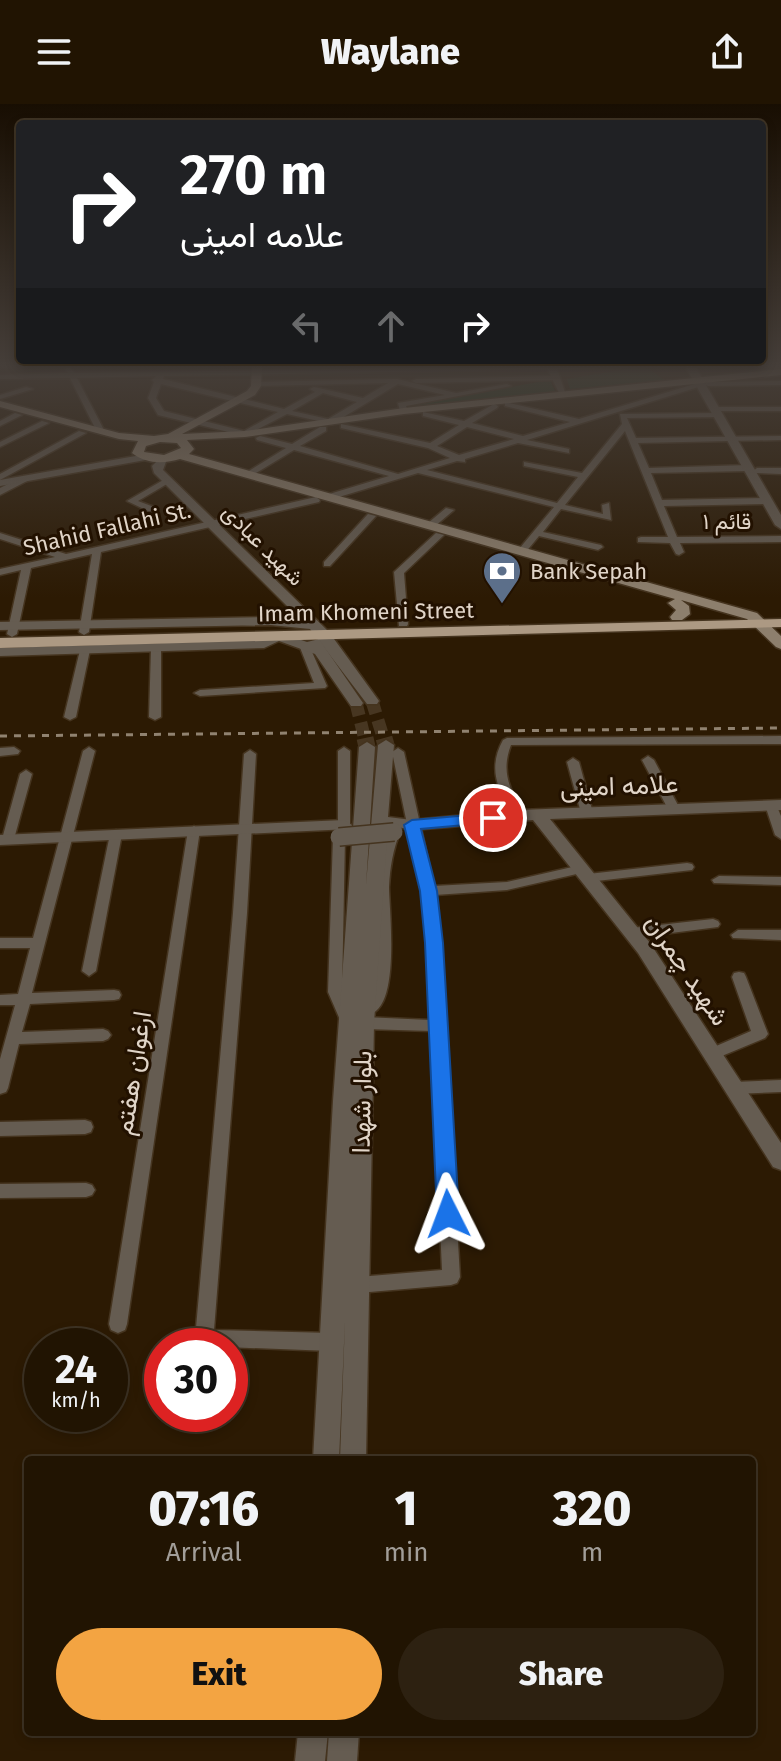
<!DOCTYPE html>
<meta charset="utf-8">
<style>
:root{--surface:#211402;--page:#2d2111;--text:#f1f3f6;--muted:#a29e99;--line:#3e3324;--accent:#f3a442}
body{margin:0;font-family:"Fira Sans",Vazirmatn,sans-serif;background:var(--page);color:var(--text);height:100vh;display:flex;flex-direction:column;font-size:30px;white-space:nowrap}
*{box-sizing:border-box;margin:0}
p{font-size:26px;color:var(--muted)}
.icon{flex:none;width:44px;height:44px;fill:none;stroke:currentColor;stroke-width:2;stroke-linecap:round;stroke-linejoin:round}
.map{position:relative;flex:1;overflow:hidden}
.details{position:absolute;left:24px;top:1352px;width:732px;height:280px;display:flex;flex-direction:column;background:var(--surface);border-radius:8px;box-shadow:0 4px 12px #0003,0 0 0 2px var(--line)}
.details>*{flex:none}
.top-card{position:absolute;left:16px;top:16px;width:750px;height:244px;border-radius:8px;box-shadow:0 4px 12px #0003,0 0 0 2px var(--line);background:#202124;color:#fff;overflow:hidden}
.speed{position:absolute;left:24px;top:1224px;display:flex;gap:16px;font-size:40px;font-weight:700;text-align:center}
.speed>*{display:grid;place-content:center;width:104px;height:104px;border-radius:50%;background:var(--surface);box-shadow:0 4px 12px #0003,0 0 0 2px var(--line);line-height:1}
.speed small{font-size:20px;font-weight:400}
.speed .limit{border:12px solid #d22;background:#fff;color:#111}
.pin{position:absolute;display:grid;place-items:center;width:68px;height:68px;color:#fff;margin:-34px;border:4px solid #fff;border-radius:50%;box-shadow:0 2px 8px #0007}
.me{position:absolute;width:88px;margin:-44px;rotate:357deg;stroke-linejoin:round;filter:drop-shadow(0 0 6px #0008)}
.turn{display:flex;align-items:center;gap:28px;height:168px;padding:0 32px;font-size:36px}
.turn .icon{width:104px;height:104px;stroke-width:2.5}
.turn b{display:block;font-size:56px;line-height:68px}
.lanes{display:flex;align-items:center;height:76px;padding:0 32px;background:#0003;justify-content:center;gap:40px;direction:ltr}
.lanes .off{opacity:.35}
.eta{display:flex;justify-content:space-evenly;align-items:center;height:136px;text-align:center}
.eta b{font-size:48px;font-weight:800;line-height:56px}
.primary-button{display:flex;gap:16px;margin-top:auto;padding:16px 32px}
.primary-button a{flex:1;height:92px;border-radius:48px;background:var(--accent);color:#111;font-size:32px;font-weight:800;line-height:92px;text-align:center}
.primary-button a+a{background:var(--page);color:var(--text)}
header{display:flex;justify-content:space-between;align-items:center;height:104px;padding:0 32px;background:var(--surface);font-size:36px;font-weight:800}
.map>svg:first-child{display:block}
</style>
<header><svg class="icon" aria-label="menu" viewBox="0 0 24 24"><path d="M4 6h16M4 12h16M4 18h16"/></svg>Waylane<svg class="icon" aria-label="share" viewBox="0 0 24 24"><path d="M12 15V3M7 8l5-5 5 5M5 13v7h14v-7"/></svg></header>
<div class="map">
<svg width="781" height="1657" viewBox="0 0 781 1657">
<rect width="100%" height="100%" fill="#2c1a03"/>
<g fill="#193718">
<polygon points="645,262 664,276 570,285 567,275"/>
<polygon points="550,276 555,287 407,305 405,302"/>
</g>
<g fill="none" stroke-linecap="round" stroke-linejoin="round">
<g stroke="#473621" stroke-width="13" stroke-dasharray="13 7" stroke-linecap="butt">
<polyline points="372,597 384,636"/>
<polyline points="356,599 365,636"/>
</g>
<g stroke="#473621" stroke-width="17" stroke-dasharray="17 8" stroke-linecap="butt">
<polyline points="365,634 367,643"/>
<polyline points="384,634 386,641"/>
</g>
<g stroke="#45341f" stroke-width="3">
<g id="minor">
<path d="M516,262H624L620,264L164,272L163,275L284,305L315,288L310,285L314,283L363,294L388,279L256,282L252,280L253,278L397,275L456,289L507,280L511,282L406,302L408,307L404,309L400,307L398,299L445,291L398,280L332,320L287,310L245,332L158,311L148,294L154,278L152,276L156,272L77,274L105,328L101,330L97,328L70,274L0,275V271L68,269L65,265L69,263L75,269ZM161,280L278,308L244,327L164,307L156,294ZM323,289L357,298L328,315L292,307Z"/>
<polygon points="556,272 560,274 559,276 416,279 412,277 416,275"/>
<polygon points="781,277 781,281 708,282 704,280 708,278"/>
<path d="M698,279L705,281L527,336L569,345V349L518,339L465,355V358L457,357L427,366L557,399L578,373L524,362V358L582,369L622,320L620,310L718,309H721V313L627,314L636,334L781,332V336L638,339L649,364L748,361L752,364L748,367L651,369L662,396L767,394L771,397L767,400L664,402L677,433L781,432V438L680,439L684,448L679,451L676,450L670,439L638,438V434L641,433H668L625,327L565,401L603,410L602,401L609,399L611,416L561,405L543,428L601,441L603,443L598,446L539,432L525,449H519V445L554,403L418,369L329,396L326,395V391L389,372L294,346L251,372L244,370L286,344L257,336L256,334L260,332L292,340L320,323H326V327L300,342L398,370L450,354L428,344L341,324V320L430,339L459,321L423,312V308L464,317L494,300L498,302L497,304L472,319L523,332L570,318L505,302V298L579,315ZM467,323L514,335L459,351L437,342Z"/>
<polygon points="26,283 33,285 0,295 0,291"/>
<rect x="719" y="303" width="62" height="4"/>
<polygon points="15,309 22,311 0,322 0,317"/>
<polygon points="42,317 49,319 0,343 0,338"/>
<polygon points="79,327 86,329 0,376 0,370"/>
<polygon points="757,364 781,364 781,370 754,369 753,367"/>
<polygon points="24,372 28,375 27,377 0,391 0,384"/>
<polygon points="165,375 172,377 138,397 154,403 154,407 148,407 127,397"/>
<polygon points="316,393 320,396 319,398 101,448 89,528 84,531 79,528 92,450 31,464 17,530 12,533 7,530 21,466 0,471 0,465 55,453 0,435 0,429 66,450"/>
<polygon points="446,404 454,406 434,423 428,423 428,419"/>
<polygon points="368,410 376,412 330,462 324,462 324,458"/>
<polygon points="436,429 444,431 404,469 408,520 407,522 399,522 394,468"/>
<polygon points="304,538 309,541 327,582 325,584 200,592 194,589 200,586 314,579 299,541"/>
<polygon points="156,541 161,544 161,613 155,616 149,613 151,544"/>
<polygon points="85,543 90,546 76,613 70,616 64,613 80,546"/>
<path d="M781,632V640L511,641C500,669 511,688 525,711L519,715L515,714C498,687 487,665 503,636L507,634Z"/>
<polygon points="14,643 20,647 18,650 0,652 0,644"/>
<polygon points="89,643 95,647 32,889 114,886 119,887 121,891 119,895 114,896 30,900 22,928 103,925 108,927 111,931 108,935 103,937 19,940 8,984 6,988 0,990 0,955 15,901 0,901 0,891 18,890 30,844 0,844 0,834 33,834 83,647"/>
<polygon points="344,643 350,647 350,721 344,725 338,721 338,647"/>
<polygon points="398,644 404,648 434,782 507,778 581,761 588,765 581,769 507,786 435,791 441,839 460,1173 457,1179 451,1181 358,1189 352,1187 349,1181 352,1175 358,1173 442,1166 431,927 364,925 359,923 356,919 359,915 364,913 430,916 427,839 421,787 392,648"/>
<polygon points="250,646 256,650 247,809 214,1226 331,1229 338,1232 340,1238 338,1244 331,1247 199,1242 195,1235 233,809 244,650"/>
<polygon points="648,652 654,656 680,705 678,708 670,708 668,705 642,656"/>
<polygon points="573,654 579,658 593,709 591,712 583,712 581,709 567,658"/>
<polygon points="26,666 32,670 14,735 8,739 3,738 2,735 20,670"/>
<polygon points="771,697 775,698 781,712 781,735 775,731 765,701"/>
<polygon points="194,722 200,726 127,1220 125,1226 118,1229 111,1226 109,1220 188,726"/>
<path d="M394,724L400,728C393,746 390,763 389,783C389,805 403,920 361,910L359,906C363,899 371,894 374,886C385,854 361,739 394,724Z"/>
<polygon points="116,726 122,730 96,867 89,872 82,867 110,730"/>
<polygon points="339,729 345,733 342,888 354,914 351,918 341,918 328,888 333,733"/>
<polygon points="687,759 692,760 694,763 692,766 588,778 581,774 588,770"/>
<polygon points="719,772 781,773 781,781 714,779 712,776"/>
<polygon points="713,815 718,817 720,820 718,823 632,834 625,829 632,824"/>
<polygon points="738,826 781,826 781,836 733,834 731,831"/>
<polygon points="739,868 744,869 746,873 768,930 765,934 717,954 707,954 704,950 707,946 751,927 732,873 734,869"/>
<polygon points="781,976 781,988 734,990 728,988 726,984 728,980 734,978"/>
<polygon points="85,1016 91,1018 93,1023 91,1028 85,1030 0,1032 0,1018"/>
<polygon points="86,1079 92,1081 95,1086 92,1091 86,1093 0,1094 0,1080"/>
</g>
</g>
<g stroke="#45341f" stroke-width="3">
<g id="tertiary">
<polygon points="546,262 556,262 566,291 560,291"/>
<polygon points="685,262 695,262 781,411 781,425 775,421"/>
<polygon points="147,350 152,353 151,355 0,382 0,376"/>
<polygon points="162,352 167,355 163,366 329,528 379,597 377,600 367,600 310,525 271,521 0,526 0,518 271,513 303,518 154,369 152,362"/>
<polygon points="278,528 307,538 319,535 363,599 361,602 351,602 315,550 279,537 264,544 0,552 0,544 261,536"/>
<polygon points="386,636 394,641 388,713 412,716 519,706 781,696 781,706 550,715 650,839 781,1039 781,1066 773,1063 638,849 533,716 412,726 388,721 374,919 366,1356 340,1356 345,1216 339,1356 313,1356 333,997 359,643 367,638 375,643 366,781 378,641"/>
<polygon points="344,716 352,721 350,725 0,741 0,731"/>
<polygon points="298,1628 328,1628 325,1657 295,1657"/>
<polygon points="329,1628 359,1628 357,1657 327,1657"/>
</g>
</g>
<g stroke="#45341f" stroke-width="3">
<path id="secondary" d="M252,262H262L261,282L255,291L182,330L245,327L404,304L781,265V271L404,310L245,333L187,336L194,345L189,350L757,509L781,532V545L776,543L747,515L681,496L689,502L690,510L682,516H672L670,513L676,506L668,499L675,495L180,355C164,360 146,360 132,349L138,337L119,335L0,303V297L119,329L154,332L168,330L247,287L251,282ZM160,338L177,339L181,344L164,351L144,348L146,342Z"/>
</g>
<g stroke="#45341f" stroke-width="3">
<polygon id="primary" points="781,515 781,523 0,544 0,534"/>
</g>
<use href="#minor" fill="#655c51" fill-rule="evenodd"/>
<use href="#tertiary" fill="#655c51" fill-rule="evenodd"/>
<use href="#secondary" fill="#8d7f6d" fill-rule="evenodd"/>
<use href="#primary" fill="#ac9983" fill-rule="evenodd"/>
<polyline stroke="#908270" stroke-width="3" stroke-dasharray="7 7" stroke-linecap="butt" points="0,632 781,624"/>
<g stroke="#45341f" stroke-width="20" stroke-linecap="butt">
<polyline id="tertiary-bridge" points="339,733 394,728"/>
</g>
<use href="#tertiary-bridge" stroke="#655c51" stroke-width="17"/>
</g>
<linearGradient id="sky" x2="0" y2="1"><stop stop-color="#180e02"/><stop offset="0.53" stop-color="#453e39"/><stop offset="1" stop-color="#453e39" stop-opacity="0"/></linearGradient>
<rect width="781" height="494" fill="url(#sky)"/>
<polygon fill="#1a73e8" stroke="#114b97" stroke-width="2" points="493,709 499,710 501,714 499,718 421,725 437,787 443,839 459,1110 456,1117 448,1120 440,1117 437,1110 425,839 420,787 404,721 412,716"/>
<defs>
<g id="bank-pin" transform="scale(2)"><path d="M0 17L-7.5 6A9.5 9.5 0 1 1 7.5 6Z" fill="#5c6f8a" stroke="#210"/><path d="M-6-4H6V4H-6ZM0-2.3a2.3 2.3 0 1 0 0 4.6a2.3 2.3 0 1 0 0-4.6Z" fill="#fff"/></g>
</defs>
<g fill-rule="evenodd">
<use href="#bank-pin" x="502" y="467"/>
</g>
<g text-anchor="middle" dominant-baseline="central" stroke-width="6" stroke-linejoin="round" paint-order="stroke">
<g font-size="22" fill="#e1d5c8" stroke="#210">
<text x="727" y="417">قائم ۱</text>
<text transform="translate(107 425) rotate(-13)">Shahid Fallahi St.</text>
<text transform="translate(263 441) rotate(45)">شهید عبادی</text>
<text transform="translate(366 508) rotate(-1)">Imam Khomeni Street</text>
</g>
<g font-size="22" fill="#e1d5c8" stroke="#210" text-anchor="start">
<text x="530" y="467">Bank Sepah</text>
</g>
<g font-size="26" fill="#e1d5c8" stroke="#210">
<text transform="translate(619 682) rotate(-2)">علامه امینی</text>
<text transform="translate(687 866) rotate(56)">شهید چمران</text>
<text transform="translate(133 969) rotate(-81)">ارغوان هفتم</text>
<text transform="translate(362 998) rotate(-89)">بلوار شهدا</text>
</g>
</g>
</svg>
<div class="speed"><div>24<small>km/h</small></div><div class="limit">30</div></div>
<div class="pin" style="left:493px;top:714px;background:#d93025"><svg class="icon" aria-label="arrive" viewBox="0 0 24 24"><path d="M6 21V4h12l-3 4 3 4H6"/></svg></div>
<svg class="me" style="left:448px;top:1110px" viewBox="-20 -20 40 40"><path d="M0-17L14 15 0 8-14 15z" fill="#1a73e8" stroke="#fff" stroke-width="4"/></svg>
<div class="top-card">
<div class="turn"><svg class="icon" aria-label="right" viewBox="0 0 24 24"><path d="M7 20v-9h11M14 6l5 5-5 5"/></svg><div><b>270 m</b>علامه امینی</div></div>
<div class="lanes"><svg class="icon off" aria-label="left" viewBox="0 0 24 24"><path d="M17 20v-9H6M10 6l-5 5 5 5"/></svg><svg class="icon off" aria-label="ahead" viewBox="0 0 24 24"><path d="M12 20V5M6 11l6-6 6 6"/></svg><svg class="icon" aria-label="right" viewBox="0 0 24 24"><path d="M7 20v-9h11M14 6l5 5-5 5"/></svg></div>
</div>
<section class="details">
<div class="eta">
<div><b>07:16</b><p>Arrival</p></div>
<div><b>1</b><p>min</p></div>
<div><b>320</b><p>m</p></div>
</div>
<div class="primary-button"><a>Exit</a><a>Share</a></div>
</section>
</div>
